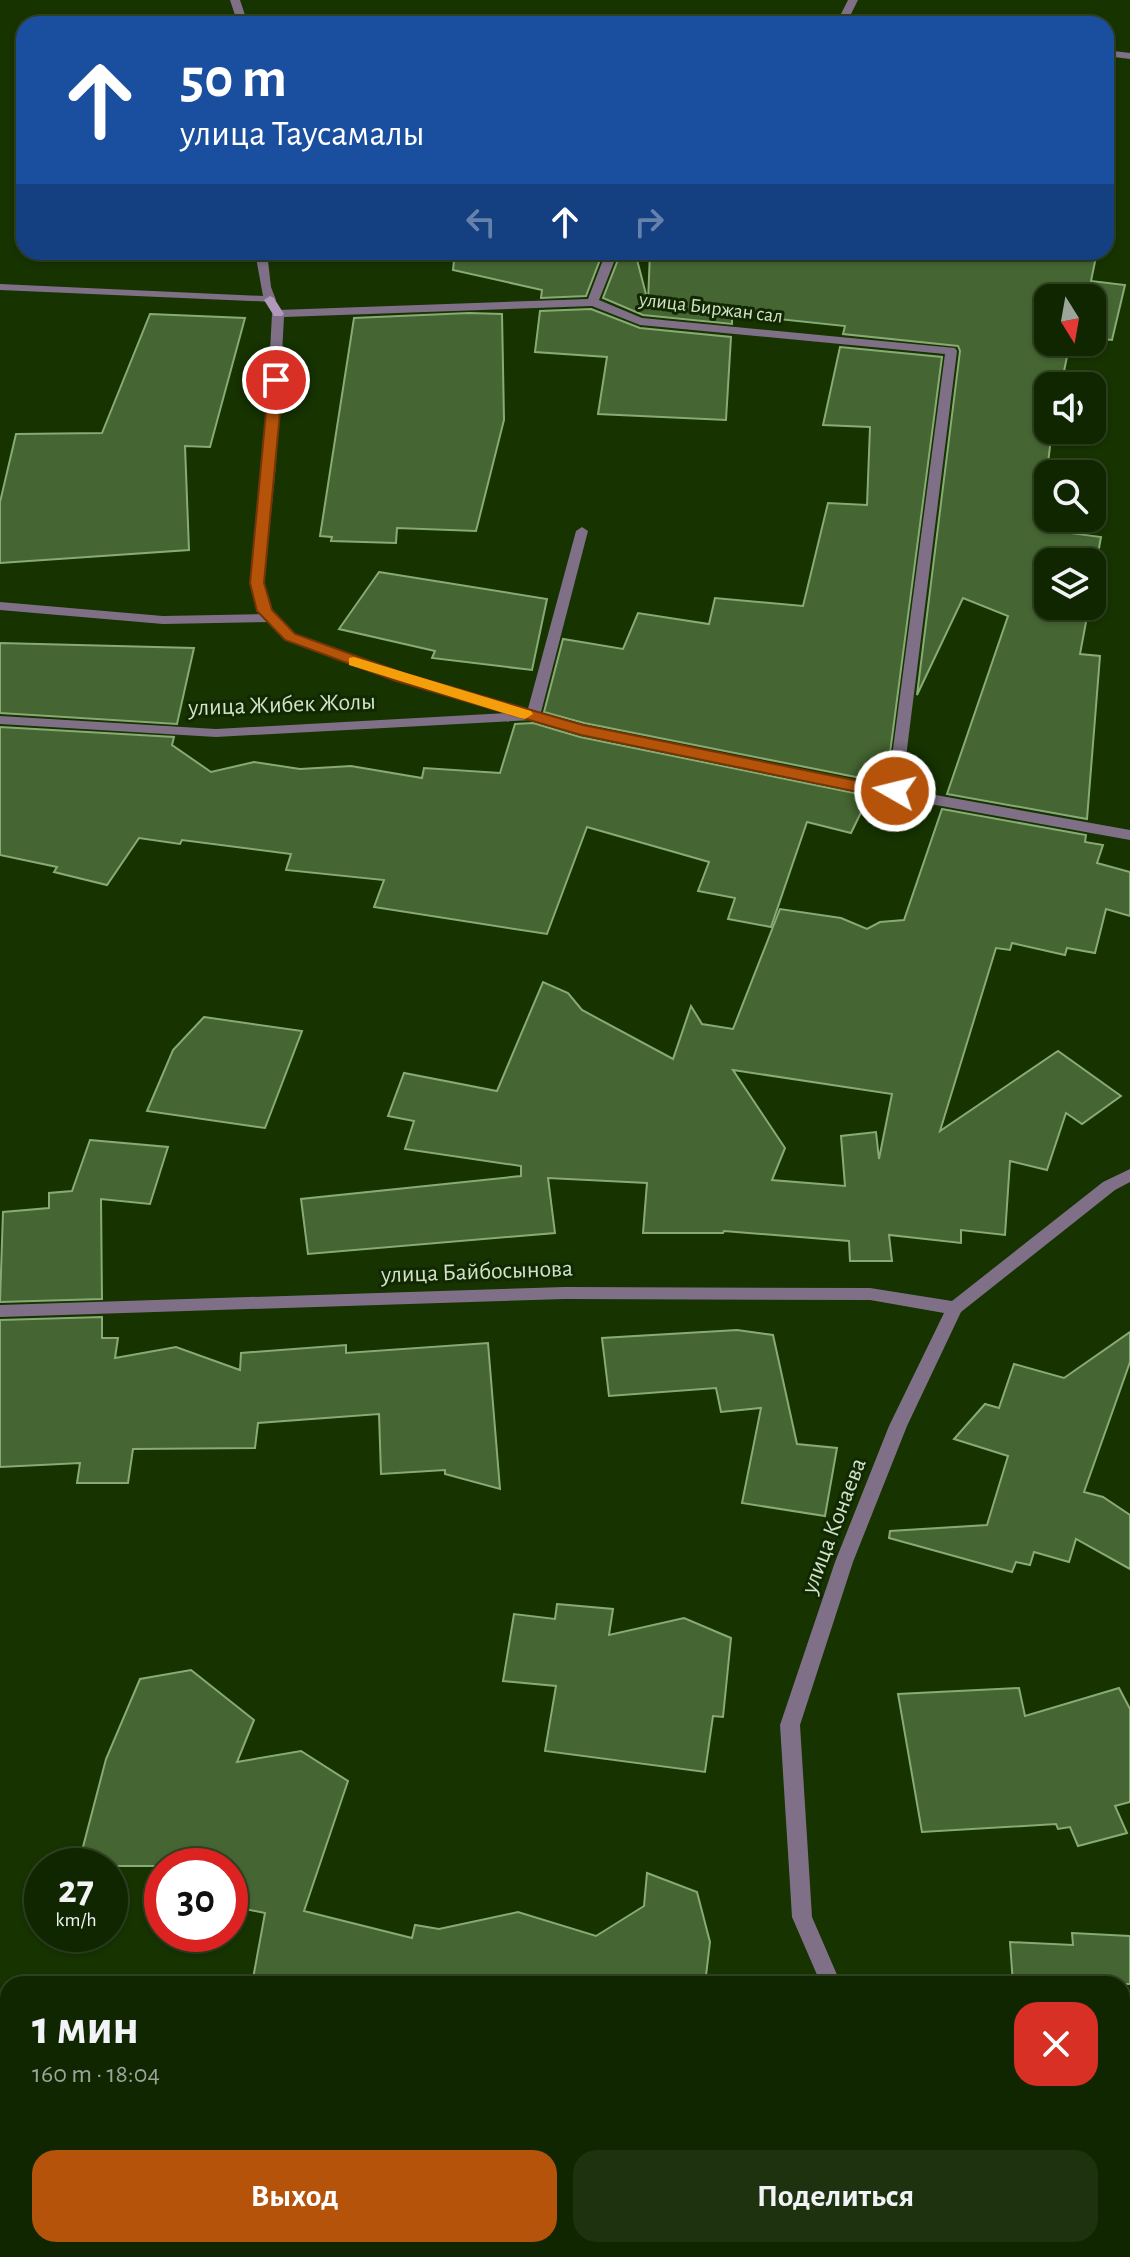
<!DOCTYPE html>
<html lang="ru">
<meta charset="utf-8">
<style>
:root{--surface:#102600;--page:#1e320f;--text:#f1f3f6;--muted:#9ca599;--line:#304322;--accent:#b45309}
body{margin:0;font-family:"Alegreya Sans",sans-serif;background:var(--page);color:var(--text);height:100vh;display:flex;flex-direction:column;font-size:30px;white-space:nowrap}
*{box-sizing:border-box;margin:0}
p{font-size:26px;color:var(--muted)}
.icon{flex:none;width:44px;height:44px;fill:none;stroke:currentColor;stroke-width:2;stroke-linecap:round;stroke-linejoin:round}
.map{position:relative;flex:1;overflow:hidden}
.side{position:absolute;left:0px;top:1976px;width:1130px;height:282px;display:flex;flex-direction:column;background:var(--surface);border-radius:24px 24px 0 0;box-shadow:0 2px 6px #0004,0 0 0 2px var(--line)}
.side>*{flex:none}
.banner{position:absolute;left:16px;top:16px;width:1098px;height:244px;border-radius:24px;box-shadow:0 2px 6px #0004,0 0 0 2px var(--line);background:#1a4fa0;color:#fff;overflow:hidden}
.needle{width:52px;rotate:169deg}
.buttons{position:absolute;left:1034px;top:284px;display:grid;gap:16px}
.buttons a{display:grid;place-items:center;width:72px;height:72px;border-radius:16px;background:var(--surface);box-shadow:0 2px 6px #0004,0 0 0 2px var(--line);font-size:40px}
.speed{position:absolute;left:24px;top:1848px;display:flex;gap:16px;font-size:40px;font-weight:700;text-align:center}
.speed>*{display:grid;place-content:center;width:104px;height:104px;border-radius:50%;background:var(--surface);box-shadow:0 2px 6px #0004,0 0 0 2px var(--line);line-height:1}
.speed small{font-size:20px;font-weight:400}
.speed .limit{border:12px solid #d22;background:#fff;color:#111}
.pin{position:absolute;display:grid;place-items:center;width:68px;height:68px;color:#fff;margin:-34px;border:4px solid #fff;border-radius:50%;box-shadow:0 2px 8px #0007}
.me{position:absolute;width:88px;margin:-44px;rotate:278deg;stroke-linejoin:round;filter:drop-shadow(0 0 6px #0008)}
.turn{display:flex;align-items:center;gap:28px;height:168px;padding:0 32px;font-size:36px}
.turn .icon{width:104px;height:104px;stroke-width:2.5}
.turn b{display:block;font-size:56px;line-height:68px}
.lanes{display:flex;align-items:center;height:76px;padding:0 32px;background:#0003;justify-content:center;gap:40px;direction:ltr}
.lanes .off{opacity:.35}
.round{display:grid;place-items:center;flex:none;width:84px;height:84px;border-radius:24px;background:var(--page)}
.overview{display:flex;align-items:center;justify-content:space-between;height:136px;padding:0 32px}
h1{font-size:48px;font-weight:600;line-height:60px}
.cta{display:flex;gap:16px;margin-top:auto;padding:16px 32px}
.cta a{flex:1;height:92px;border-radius:24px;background:var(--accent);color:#fff;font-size:32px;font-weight:600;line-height:92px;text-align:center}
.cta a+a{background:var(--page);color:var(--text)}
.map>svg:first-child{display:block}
</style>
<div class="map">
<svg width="1130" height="2257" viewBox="0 0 1130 2257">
<rect width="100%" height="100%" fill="#163300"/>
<g fill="#456532" stroke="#88ab75" stroke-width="2" fill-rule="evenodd">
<polygon points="455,252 603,252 586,296 541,298 542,290 453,270"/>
<polygon points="621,252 635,252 648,302 650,252 958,252 1011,258 1012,252 1097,252 1091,281 1125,285 1112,340 1092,338 1092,298 1048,298 1048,342 1070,342 1061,386 1048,386 1048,430 1052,430 1040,529 1101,537 1092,587 1092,562 1048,562 1048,606 1089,606 1080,654 1100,656 1087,819 947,794 1008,616 963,598 917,695 960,351 958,346 843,334 845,326 732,314 732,324 643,315 603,298"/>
<polygon points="591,309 640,328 731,337 726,420 598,414 607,357 535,352 540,311"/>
<polygon points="469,313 502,314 504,420 476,531 397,528 396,543 331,541 332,537 320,536 354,318"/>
<polygon points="150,314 245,318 210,447 185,446 189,550 0,563 0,502 16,434 102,433"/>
<polygon points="840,347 942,357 890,753 876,781 584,723 544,712 563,639 623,649 638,613 709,624 715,598 803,606 828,503 867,505 870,427 823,425"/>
<polygon points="379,572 547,599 532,670 432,658 435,651 339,629"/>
<polygon points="0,643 194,648 177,724 0,713"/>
<polygon points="533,723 580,737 869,796 851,833 807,822 771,927 728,919 735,898 698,891 709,862 587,827 547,934 374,907 384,880 286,870 291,854 182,840 180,844 139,838 107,885 54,872 57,867 0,855 0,727 174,737 172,745 211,772 254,762 300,769 351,766 422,778 424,768 500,773 515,724"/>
<path d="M942,809L1086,835L1085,842L1103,845L1097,863L1130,872V916L1106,909L1095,953L1067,948L1065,955L1012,943L1010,950L996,948L940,1131L1058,1051L1121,1096L1082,1124L1066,1113L1047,1170L1010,1161L1005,1235L961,1230V1243L889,1235L892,1261H850L849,1241L724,1231L723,1233H643L647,1183L548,1178L555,1233L308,1254L301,1199L521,1176V1166L405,1149L414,1121L388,1116L404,1073L497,1091L543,982L568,993L582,1010L673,1059L691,1006L702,1024L733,1029L780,909L841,918L867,929L880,922L904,920ZM733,1070L892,1094L879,1159L876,1132L841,1136L845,1186L772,1180L785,1148Z"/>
<polygon points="204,1017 302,1031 265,1128 147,1111 173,1050"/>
<polygon points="90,1140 168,1147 150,1204 101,1199 102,1299 0,1302 3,1212 49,1208 49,1193 72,1191"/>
<polygon points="102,1317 102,1338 118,1338 115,1358 176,1347 240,1370 241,1353 346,1345 346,1353 488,1343 500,1489 445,1474 445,1470 381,1474 379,1414 258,1423 255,1448 133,1449 128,1483 77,1483 80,1463 0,1467 0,1320"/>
<polygon points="737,1330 773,1335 797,1444 837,1448 825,1516 742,1503 761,1408 721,1412 716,1388 609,1396 602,1338"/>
<polygon points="1130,1332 1130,1362 1084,1492 1103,1497 1130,1515 1130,1569 1076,1539 1069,1562 1034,1552 1030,1565 1016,1562 1012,1572 889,1538 890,1531 987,1525 1008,1456 954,1439 985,1404 999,1408 1014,1364 1064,1378"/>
<polygon points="557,1604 613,1609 609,1635 684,1618 731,1638 723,1717 713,1716 705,1772 545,1751 556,1686 503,1681 514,1614 555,1619"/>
<polygon points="191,1670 254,1720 237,1762 301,1751 348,1781 304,1911 412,1938 415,1925 439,1929 518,1912 596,1936 644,1906 647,1873 697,1892 710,1942 705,1984 252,1984 265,1913 230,1906 230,1866 78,1866 106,1759 140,1679"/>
<polygon points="1019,1688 1025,1716 1119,1688 1130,1709 1130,1802 1115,1806 1127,1833 1078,1846 1070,1827 1058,1829 1056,1824 922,1832 898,1694"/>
<polygon points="1072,1933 1130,1936 1130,1984 1013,1984 1010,1942 1073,1945"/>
</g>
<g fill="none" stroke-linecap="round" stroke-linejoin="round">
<g fill="#7f7087" fill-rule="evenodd">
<polygon points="582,527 588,531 540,716 538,719 528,719 526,716 576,531"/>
<polygon points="0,602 163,616 272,614 279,618 272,622 163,624 0,610"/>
</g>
<g fill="#7f7087" fill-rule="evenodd">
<polygon points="230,0 240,0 248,24 238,24"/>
<polygon points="848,0 858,0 846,24 836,24"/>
<polygon points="712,17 801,21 806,24 606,24 611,21"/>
<polygon points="1106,50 1130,53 1130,59 1106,56"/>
<polygon points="255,252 267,252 271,287 276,300 274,302 0,290 0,284 263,296"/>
<path d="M606,252H618L599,300L642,318L955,348L957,351L902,789L1130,830V840L863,792L581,734L533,720L216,737L0,724V716L216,729L507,713L396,681L285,640L257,611L250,583L264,464L272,314L278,310L588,299ZM592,306L640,325L945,354L888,787L583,726L406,675L295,634L270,610L264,583L276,464L284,317Z"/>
<polygon points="1130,1169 1130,1182 1115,1190 961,1312 907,1426 853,1562 800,1725 812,1917 841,1984 821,1984 792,1917 780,1725 835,1562 889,1426 944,1313 870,1300 564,1299 0,1317 0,1305 564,1287 870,1288 952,1301 1103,1182"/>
</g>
<g fill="#b097bb" fill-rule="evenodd">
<polygon points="270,296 274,298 284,314 282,316 274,316 264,300"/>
<polygon points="1122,2098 1130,2099 1130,2119 1122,2118"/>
<polygon points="8,2140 8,2160 0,2161 0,2141"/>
</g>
</g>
<polygon fill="#b45309" stroke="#753606" stroke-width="2" points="276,376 283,380 264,583 272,610 295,634 406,674 583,725 863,782 901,788 901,795 863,793 581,735 396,681 285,640 257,611 250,583 269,380"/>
<polygon fill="#f59e0b" points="354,657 531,711 533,714 525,719 520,718 349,665 349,658"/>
<g text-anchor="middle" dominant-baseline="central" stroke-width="6" stroke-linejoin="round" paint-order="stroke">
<g font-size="20" fill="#d1e3c8" stroke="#112802">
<text transform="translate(711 308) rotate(7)">улица Биржан сал</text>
</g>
<g font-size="24" fill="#d1e3c8" stroke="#112802">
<text transform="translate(282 705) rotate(-2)">улица Жибек Жолы</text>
<text transform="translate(477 1272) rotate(-2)">улица Байбосынова</text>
<text transform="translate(834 1526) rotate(-69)">улица Конаева</text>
</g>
</g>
</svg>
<div class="buttons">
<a><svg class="needle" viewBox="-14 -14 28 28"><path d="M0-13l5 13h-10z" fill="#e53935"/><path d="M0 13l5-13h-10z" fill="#9ca599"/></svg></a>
<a><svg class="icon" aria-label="sound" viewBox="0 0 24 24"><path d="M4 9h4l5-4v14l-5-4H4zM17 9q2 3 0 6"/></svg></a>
<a><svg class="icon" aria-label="search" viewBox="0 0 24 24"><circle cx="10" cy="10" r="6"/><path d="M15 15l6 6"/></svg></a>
<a><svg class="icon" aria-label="layers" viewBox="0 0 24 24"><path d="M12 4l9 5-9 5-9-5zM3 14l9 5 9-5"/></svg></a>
</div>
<div class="speed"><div>27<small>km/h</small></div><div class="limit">30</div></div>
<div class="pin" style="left:276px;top:380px;background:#d93025"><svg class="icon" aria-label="arrive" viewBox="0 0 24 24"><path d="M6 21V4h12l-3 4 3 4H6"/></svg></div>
<svg class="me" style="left:895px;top:791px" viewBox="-20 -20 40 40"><circle r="17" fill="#b45309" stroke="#fff" stroke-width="3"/><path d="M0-11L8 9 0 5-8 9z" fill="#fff"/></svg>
<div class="banner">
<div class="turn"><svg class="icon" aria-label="ahead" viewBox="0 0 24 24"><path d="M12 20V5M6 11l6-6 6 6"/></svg><div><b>50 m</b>улица Таусамалы</div></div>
<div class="lanes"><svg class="icon off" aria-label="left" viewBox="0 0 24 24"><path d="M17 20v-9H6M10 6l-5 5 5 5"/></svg><svg class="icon" aria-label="ahead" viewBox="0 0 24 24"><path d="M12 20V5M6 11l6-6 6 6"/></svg><svg class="icon off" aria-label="right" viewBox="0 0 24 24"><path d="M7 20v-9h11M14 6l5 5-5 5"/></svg></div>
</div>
<section class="side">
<div class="overview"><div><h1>1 мин</h1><p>160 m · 18:04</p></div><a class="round" style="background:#d93025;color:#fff"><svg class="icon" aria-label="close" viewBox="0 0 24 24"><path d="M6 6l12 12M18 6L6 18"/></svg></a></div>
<div class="cta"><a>Выход</a><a>Поделиться</a></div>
</section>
</div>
